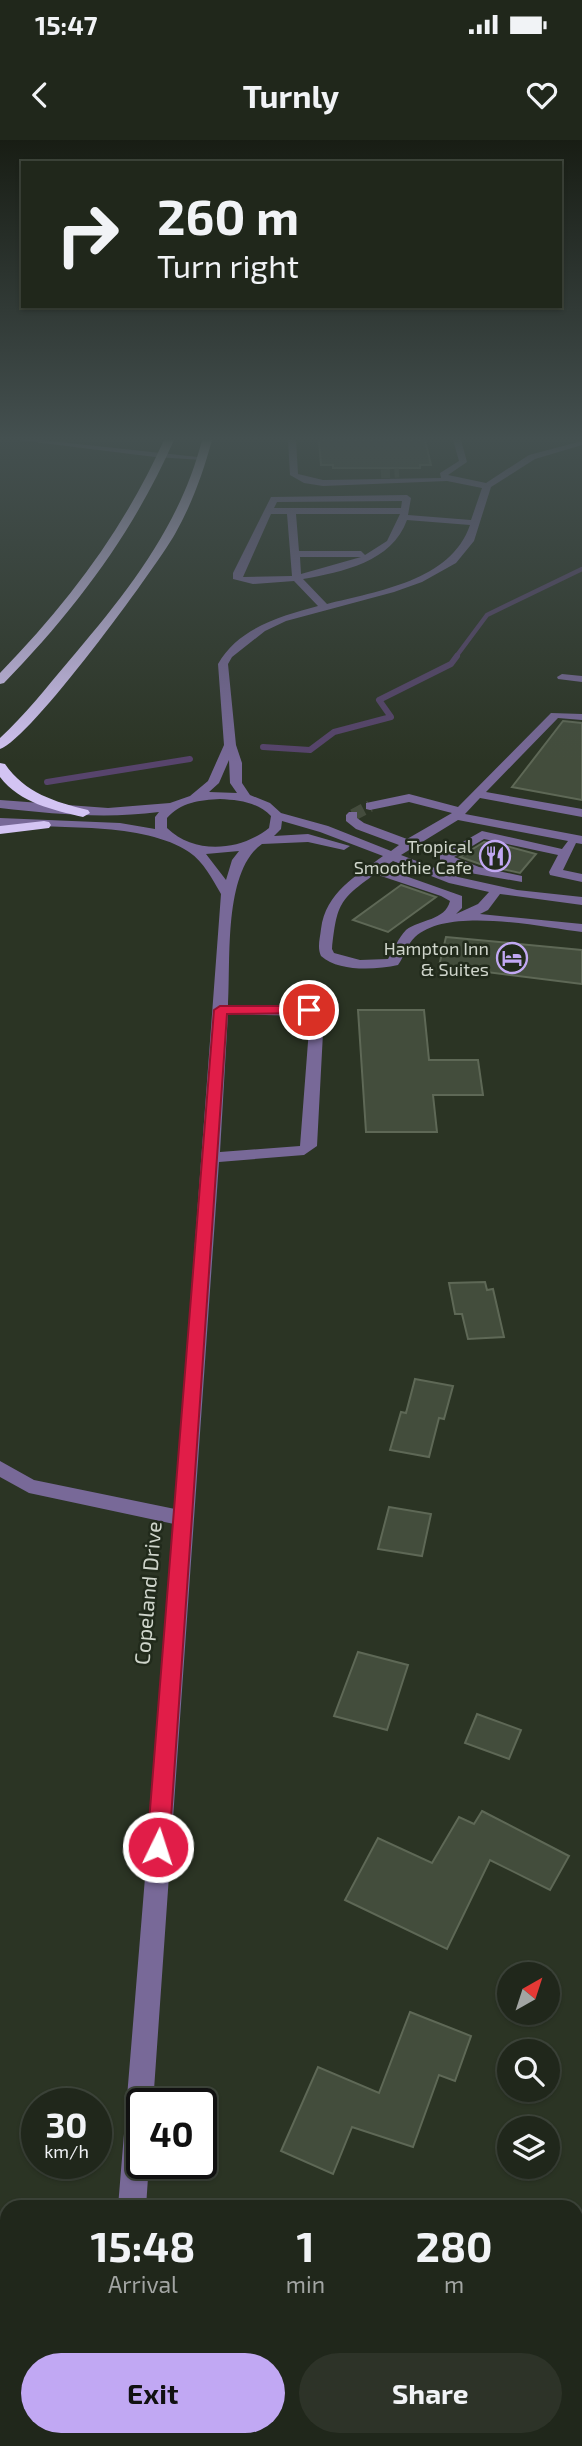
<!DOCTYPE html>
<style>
:root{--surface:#20271b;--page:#2d3328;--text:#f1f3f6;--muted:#a2a5a3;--line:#3d443a;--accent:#c1a8f3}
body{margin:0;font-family:"Exo 2",sans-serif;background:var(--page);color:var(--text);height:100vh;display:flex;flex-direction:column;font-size:26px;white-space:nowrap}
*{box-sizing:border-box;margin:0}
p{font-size:23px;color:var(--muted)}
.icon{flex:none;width:38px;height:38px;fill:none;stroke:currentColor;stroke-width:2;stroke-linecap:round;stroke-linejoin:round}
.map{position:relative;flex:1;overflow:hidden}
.drawer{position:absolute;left:0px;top:2060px;width:583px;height:247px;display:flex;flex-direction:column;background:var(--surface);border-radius:21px 21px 0 0;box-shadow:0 2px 5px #0004,0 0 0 2px var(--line)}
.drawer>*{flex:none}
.top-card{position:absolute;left:21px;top:21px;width:541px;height:147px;border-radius:0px;box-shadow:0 2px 5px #0004,0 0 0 2px var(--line);background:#20271b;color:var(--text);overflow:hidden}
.needle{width:46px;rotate:39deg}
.tools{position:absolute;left:497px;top:1822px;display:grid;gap:14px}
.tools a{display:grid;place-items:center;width:63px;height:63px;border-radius:50%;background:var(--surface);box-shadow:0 2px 5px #0004,0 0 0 2px var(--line);font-size:35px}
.speed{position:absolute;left:21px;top:1948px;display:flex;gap:14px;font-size:35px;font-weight:700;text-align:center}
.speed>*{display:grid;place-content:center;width:91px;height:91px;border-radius:50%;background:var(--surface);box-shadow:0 2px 5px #0004,0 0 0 2px var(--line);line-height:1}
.speed small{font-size:18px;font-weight:400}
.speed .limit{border:4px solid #111;border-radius:10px;background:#fff;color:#111}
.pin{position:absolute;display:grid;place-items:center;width:60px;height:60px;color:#fff;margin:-30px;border:4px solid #fff;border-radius:50%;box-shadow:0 2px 7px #0007}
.me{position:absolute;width:77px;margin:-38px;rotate:4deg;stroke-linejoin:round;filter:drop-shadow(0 0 5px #0008)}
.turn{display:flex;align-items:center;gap:24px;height:147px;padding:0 21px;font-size:32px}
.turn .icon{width:91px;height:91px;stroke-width:2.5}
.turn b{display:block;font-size:49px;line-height:60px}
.eta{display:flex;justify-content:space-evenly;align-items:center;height:119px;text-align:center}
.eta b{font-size:42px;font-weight:700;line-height:49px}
.action{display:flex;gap:14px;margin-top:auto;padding:14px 21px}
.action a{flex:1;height:80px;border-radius:42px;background:var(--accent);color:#111;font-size:28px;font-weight:700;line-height:80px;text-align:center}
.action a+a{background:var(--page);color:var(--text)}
.status{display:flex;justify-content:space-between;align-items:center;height:49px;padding:0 35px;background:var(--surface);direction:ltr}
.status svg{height:19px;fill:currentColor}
header{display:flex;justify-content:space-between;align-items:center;height:91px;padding:0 21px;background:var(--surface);font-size:32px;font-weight:700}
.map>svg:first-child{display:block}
</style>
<div class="status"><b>15:47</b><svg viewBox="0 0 49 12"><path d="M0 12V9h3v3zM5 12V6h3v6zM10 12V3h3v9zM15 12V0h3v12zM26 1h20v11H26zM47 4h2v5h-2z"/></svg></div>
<header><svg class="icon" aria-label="back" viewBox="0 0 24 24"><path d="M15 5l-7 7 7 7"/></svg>Turnly<svg class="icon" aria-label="heart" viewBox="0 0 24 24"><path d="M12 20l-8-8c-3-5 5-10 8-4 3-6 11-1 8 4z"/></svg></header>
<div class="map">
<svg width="582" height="2306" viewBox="0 0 582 2306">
<rect width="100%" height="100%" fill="#2b3424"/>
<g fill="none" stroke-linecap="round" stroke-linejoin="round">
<polyline stroke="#57446c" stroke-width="4.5" points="455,518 487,475 582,429"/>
<g stroke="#57446c" stroke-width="6">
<polyline points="263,607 310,610 334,592 391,577 379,560 451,524 457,516"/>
<polyline points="47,642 190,619"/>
</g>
</g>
<g fill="#434d3c" stroke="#5e6856" stroke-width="2">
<polygon points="324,300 425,300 431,325 420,325 420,328 333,328 333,325 321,325 319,301"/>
<polygon points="563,581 582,583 582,660 512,647"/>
<polygon points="484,702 506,706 536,714 520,733 480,724 460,717"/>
<polygon points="401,745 436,757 388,792 353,780"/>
<polygon points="446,797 582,810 582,844 439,826"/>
<polygon points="358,870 424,870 429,920 478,920 483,955 433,955 437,992 366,992"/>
<polygon points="485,1142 487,1150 493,1149 504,1197 468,1199 462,1174 455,1174 449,1143"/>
<polygon points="415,1239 453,1246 444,1279 439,1278 429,1317 390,1310 401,1272 406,1273"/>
<polygon points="389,1367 431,1374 422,1416 378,1409"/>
<polygon points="358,1512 408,1525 387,1590 334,1576"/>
<polygon points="477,1574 521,1590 509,1619 465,1603"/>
<polygon points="482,1671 569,1716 550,1750 490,1720 447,1809 345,1760 378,1698 432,1723 459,1677 474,1684"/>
<polygon points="410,1872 471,1896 455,1941 439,1935 413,2007 352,1987 333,2034 281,2011 318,1927 379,1953"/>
</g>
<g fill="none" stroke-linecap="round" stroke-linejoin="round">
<polyline stroke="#444c3d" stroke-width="9" stroke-dasharray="9 4.5" stroke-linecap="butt" points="381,334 399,333"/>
<polyline stroke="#444c3d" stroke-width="12" stroke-dasharray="12 6" stroke-linecap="butt" points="353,675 370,666"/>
<g fill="#786998" fill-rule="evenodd">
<polygon points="18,300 41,300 207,318 203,320 155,317"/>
<path d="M288,300H296L298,334L323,340L441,338L440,333L459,321L453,300H461L467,322L448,335L486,343L529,315L582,301V305L535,319L491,347L474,401L456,423L422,442L394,452L286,481L265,491L232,517L228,524L236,605L242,623V643L250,655L270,663L281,673L328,686L391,711L399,705L356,689L346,681V675L349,672H357V678L364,683L407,699L452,673L409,662L370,670L366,669V663L409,654L458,667L551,573L582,574V580L558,578L486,652L582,669V677L480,658L465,674L582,696V704L576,703L563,730L582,734V742L550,735L549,732L558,715L484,699L454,717L479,727L522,736V742L470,733L440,721V715L482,691L562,709L568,701L458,680L401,715L458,737L517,750L582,757V765L500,754L488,770L480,774L582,784V792C541,787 448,766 415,797C407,804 404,817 398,825C375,830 339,832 321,816C317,807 320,799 321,789C326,752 355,737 383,716L320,692L282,681L281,689L274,696L308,694L350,706L344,710L308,702L262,704C223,731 231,821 228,866H309L324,874L317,1006L304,1015L219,1022L153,1964H142V2023H149L146,2067H118L174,1384L29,1353L0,1337V1321L34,1340L175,1369L221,754C212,739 204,722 189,712C145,682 54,688 0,686V678L120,683L155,689V677L159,672C106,679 53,674 0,668V660L108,668L170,663L190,656L208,641L224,605L218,524C238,488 281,476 318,466L294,441L253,444L233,439V433L271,357L407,355L411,358L408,375L471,380L482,348L447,341L323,346L304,343L290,335ZM402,361L401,368H274L277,362ZM271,374H287L292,436L243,437ZM296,374H400L387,401L365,415L361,411H299ZM407,380L470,385C451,441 377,451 327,464L303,439C342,432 392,422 407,380ZM300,417H361L301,434ZM229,620L230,643L237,653L209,652L219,643ZM220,659C239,660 257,662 271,676L269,688C240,711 195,715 167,688V678C181,662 200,660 220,659ZM239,711L232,720L226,740L206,714ZM393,721L449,743L489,752L478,764L456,774L462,768V756L383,728ZM375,734L441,756L450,761C445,781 420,779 406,790C398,798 394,810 388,819L360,820L334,813L332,809C337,764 339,760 375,734ZM228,874L310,876L300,1006L220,1012Z"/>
<polygon points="562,534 582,536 582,542 558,539 557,537"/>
<rect x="98" y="2300" width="30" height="6"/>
</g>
<g fill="#bda3f1" fill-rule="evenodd">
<polygon points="582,2118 582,2159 576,2161 576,2120"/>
<polygon points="496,2300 527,2300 525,2306 494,2306"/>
</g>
<g fill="#d3c4f3" fill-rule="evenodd">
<path d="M164,300H174C133,393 75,470 4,543L0,544V533C68,463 124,389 164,300Z"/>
<path d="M202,300H212C203,333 192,364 175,394C155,429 30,600 0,609V598C25,575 46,548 68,522C125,455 180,387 202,300Z"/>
<path d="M0,623L5,624C25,653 55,662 88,670L90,673L83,677C53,670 20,663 0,637Z"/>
<polygon points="44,681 49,682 51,685 49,688 0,694 0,686"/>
</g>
</g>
<linearGradient id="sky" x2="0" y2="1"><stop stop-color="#181d14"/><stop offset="0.48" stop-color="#445050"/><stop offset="1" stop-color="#445050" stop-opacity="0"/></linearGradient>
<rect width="582" height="623" fill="url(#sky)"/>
<polygon fill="#e11d48" stroke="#92132f" stroke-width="2" points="220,866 309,866 316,870 309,873 227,874 169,1707 165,1714 158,1717 150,1714 147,1707 214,870"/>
<defs>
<g id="restaurant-ring" transform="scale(1.575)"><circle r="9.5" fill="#212a1b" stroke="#c1a8f3" stroke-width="1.5"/><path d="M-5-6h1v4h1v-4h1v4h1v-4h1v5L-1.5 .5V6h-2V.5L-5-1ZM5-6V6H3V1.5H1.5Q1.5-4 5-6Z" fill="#c1a8f3"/></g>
<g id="hotel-ring" transform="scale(1.575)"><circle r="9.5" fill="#212a1b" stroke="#c1a8f3" stroke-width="1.5"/><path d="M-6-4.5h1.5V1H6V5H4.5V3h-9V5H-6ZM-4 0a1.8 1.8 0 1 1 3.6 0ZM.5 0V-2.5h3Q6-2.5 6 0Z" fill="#c1a8f3"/></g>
</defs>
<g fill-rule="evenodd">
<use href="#restaurant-ring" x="495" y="716"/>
<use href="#hotel-ring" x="512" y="818"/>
</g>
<g text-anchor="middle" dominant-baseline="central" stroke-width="5" stroke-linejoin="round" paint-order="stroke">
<g font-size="18" fill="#cfd5cb" stroke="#212a1b" text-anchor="end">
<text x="472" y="706">Tropical<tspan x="472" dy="21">Smoothie Cafe</tspan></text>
<text x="489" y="808">Hampton Inn<tspan x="489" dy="21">&amp; Suites</tspan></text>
</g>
<g font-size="21" fill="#cfd5cb" stroke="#212a1b">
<text transform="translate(147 1453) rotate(-85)">Copeland Drive</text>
</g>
</g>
</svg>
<div class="tools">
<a><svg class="needle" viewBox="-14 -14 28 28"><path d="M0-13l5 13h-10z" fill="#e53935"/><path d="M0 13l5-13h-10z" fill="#a2a5a3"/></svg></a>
<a><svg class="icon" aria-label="search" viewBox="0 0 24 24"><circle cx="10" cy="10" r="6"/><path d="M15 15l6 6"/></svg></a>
<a><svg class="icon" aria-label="layers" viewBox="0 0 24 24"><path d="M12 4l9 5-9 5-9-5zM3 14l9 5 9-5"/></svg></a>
</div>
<div class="speed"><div>30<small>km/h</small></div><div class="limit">40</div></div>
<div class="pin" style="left:309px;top:870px;background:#d93025"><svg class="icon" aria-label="arrive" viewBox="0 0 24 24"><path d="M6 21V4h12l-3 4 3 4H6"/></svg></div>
<svg class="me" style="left:158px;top:1707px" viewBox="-20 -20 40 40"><circle r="17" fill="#e11d48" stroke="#fff" stroke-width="3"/><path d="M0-11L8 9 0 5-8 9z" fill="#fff"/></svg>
<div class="top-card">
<div class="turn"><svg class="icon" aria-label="right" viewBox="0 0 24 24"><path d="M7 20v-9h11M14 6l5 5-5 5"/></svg><div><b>260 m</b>Turn right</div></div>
</div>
<section class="drawer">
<div class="eta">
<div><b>15:48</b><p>Arrival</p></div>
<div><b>1</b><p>min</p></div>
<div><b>280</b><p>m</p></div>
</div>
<div class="action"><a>Exit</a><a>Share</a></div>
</section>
</div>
